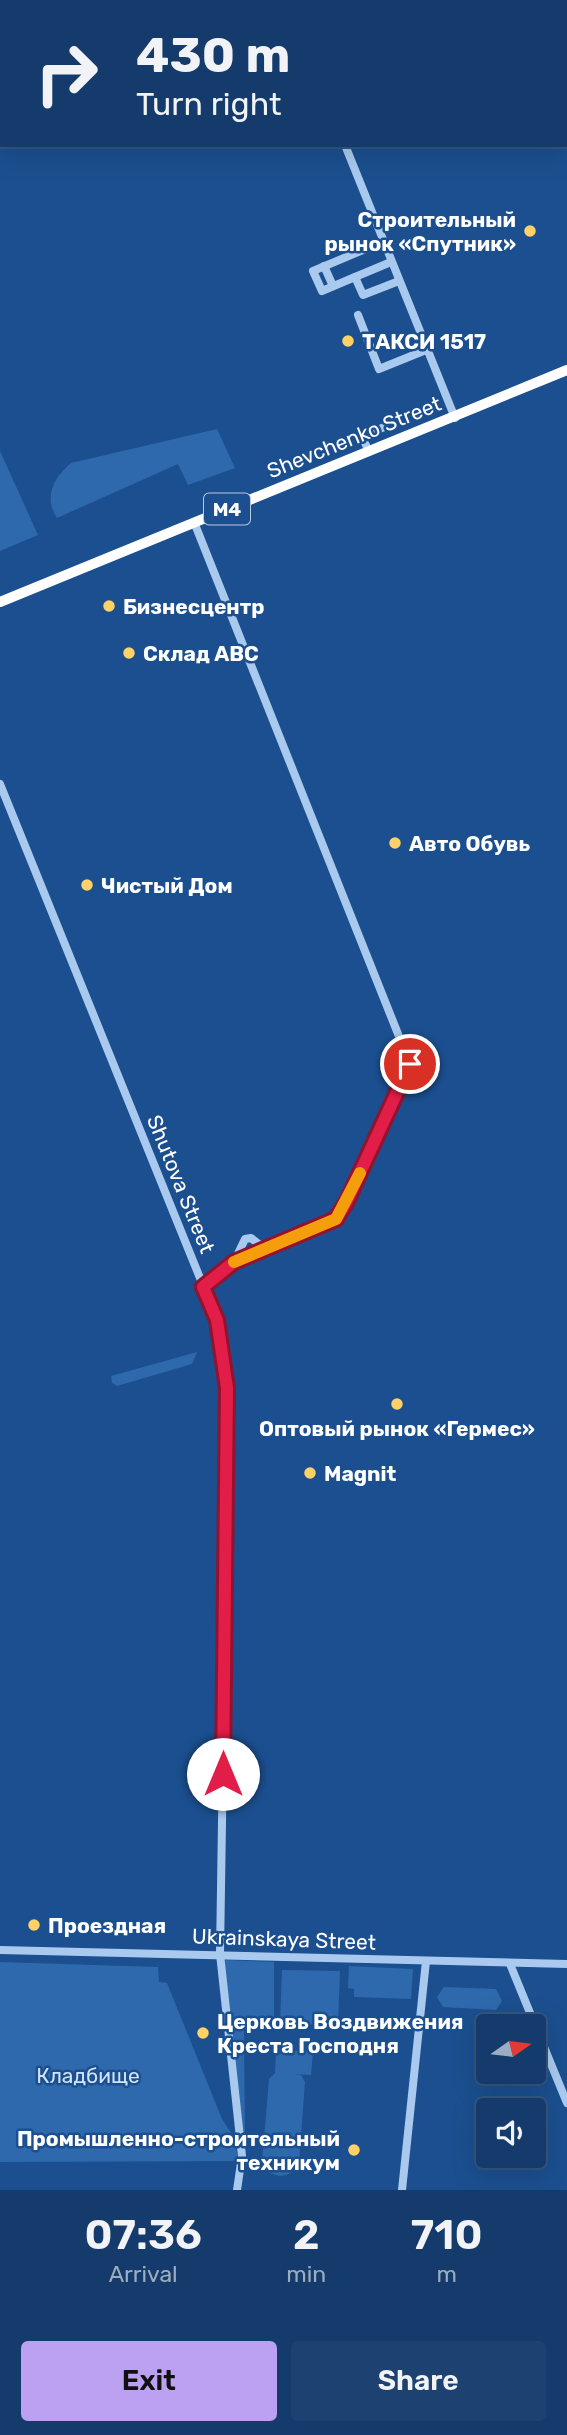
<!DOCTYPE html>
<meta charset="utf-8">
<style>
:root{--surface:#143b6b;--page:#1d4271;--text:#f1f3f6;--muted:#9dadc1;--line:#33557e;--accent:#bca0f2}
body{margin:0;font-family:Rubik,sans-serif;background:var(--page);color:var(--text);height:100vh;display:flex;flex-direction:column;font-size:26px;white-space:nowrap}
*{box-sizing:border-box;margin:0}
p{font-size:23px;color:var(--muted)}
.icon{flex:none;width:38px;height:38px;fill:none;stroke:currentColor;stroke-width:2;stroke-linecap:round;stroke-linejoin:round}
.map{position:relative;height:2190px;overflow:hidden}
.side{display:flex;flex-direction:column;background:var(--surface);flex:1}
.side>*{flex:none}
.hud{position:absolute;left:0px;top:0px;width:567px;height:147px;box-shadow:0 7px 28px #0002,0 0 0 2px var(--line);background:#143b6b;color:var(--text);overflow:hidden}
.needle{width:46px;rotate:76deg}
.buttons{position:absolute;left:476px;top:2014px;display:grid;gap:14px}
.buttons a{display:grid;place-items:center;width:70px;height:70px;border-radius:7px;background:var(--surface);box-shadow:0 7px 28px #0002,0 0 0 2px var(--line);font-size:35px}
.pin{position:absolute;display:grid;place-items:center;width:60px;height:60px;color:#fff;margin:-30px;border:4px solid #fff;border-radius:50%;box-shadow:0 2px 7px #0007}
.me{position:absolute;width:77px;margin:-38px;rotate:0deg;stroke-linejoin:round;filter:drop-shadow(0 0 5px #0008)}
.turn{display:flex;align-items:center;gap:24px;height:147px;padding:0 21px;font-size:32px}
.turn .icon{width:91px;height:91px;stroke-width:2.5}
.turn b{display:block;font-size:49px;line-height:60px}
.eta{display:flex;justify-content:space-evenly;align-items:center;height:119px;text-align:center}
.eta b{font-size:42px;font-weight:600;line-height:49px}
.action{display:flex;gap:14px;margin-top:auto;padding:14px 21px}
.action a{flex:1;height:80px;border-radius:7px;background:var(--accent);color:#111;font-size:28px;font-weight:600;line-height:80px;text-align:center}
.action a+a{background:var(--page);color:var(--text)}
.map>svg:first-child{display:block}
</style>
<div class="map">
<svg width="567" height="2190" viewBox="0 0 567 2190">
<rect width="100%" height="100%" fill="#1b4f8f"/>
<g fill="#2e69ad">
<path d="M217,429L235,468L188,485L178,464L57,518C43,497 54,477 71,463Z"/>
<polygon points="0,451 38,535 0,551"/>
<polygon points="197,1352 192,1364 117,1386 112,1383 111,1376"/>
<polygon points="224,1960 274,1962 274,2029 244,2028 245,2150"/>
<polygon points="0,1962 158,1967 159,1982 167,1983 222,2119 235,2139 238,2161 0,2162"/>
<polygon points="349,1966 413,1969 411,1999 354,1997 354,1989 348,1988"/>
<polygon points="282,1970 340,1971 338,2025 280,2024"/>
<polygon points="444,1987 496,1989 502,2001 496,2010 443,2007 437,1997"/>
<path d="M276,2049L313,2052L311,2075L293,2074L301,2075L305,2082L299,2163C292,2176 281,2179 268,2172L262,2162L269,2079L275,2073Z"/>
</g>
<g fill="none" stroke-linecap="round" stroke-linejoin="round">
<g stroke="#a9c9ee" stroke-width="8">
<polyline points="288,0 289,2"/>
<polyline points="479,0 480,2"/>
<polyline points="255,2 260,0"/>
<polyline points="0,98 2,98"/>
<polyline points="345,145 455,418"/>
<polyline points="382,242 313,271 322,291 355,277 363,295 399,281"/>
<polyline points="324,266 333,286"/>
<polyline points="355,277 391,262"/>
<polyline points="358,315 379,369 426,350"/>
<polyline points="369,452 362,436 397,422"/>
<polyline points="194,522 410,1064 347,1201 336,1219 234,1262 203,1287"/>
<polyline points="0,784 217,1320 226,1373 228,1424 220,1954 242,2156 237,2190"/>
<polyline points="234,1262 245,1239 251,1238 265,1249"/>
<polyline points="0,1950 567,1964"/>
<polyline points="510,1964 567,2103"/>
<polyline points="402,2190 426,1961"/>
</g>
<polyline stroke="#fff" stroke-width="10" points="0,602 567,370"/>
</g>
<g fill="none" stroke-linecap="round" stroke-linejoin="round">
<g stroke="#92132f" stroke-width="18">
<polyline id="route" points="223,1774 227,1388 217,1320 203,1287 234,1262 336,1219 347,1201 410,1064"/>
</g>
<use href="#route" stroke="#e11d48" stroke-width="12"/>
<polyline stroke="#f59e0b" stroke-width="12" points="234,1262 336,1219 360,1173"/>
</g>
<g fill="#ffd166" stroke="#1b4f8f" stroke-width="2.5">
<circle cx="530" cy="231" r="7"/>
<circle cx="348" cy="341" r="7"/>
<circle cx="109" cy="606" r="7"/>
<circle cx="129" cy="653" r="7"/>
<circle cx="395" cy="843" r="7"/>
<circle cx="87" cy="885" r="7"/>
<circle cx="397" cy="1404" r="7"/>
<circle cx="310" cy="1473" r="7"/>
<circle cx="34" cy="1925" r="7"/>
<circle cx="203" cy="2033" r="7"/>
<circle cx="354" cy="2150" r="7"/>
</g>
<g text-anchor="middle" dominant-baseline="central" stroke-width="5" stroke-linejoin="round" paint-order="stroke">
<rect fill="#1b4f8f" stroke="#bbcadd" stroke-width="2" x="204" y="493.5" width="46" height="31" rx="5"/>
<g font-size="19" font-weight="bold" fill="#fff">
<text x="227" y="509">M4</text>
</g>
<g font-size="21" font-weight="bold" fill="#fff" stroke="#1b4f8f" text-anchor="start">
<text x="516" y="219" text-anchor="end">Строительный<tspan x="516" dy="24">рынок «Спутник»</tspan></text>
<text x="362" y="341">ТАКСИ 1517</text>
<text x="123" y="606">Бизнесцентр</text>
<text x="143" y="653">Склад АВС</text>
<text x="409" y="843">Авто Обувь</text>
<text x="101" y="885">Чистый Дом</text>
<text x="397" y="1428" text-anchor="middle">Оптовый рынок «Гермес»</text>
<text x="324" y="1473">Magnit</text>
<text x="48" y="1925">Проездная</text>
<text x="217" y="2021">Церковь Воздвижения<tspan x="217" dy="24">Креста Господня</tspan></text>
<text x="340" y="2138" text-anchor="end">Промышленно-строительный<tspan x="340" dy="24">техникум</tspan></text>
</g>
<g font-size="21" fill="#fff" stroke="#1b4f8f">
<text transform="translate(354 437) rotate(-22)">Shevchenko Street</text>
<text transform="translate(181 1184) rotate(68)">Shutova Street</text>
<text transform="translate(284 1939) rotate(2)">Ukrainskaya Street</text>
</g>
<g font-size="21" fill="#cfe3fa" stroke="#1b4f8f">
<text x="88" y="2075">Кладбище</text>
</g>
</g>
</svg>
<div class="buttons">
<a><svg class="needle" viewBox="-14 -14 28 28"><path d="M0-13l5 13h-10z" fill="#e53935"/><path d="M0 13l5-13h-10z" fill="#9dadc1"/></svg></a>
<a><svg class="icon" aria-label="sound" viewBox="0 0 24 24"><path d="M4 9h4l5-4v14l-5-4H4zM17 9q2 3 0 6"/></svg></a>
</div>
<div class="pin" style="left:410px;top:1064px;background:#d93025"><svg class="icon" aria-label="arrive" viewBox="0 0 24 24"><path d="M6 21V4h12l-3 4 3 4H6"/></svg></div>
<svg class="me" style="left:223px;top:1774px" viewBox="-20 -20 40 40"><circle r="19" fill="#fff"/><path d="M0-13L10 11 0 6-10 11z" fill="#e11d48"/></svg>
<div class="hud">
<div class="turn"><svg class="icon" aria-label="right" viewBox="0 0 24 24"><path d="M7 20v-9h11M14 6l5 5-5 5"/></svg><div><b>430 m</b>Turn right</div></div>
</div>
</div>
<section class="side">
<div class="eta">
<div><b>07:36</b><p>Arrival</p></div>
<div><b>2</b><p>min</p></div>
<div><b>710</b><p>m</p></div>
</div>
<div class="action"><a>Exit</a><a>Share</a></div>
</section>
